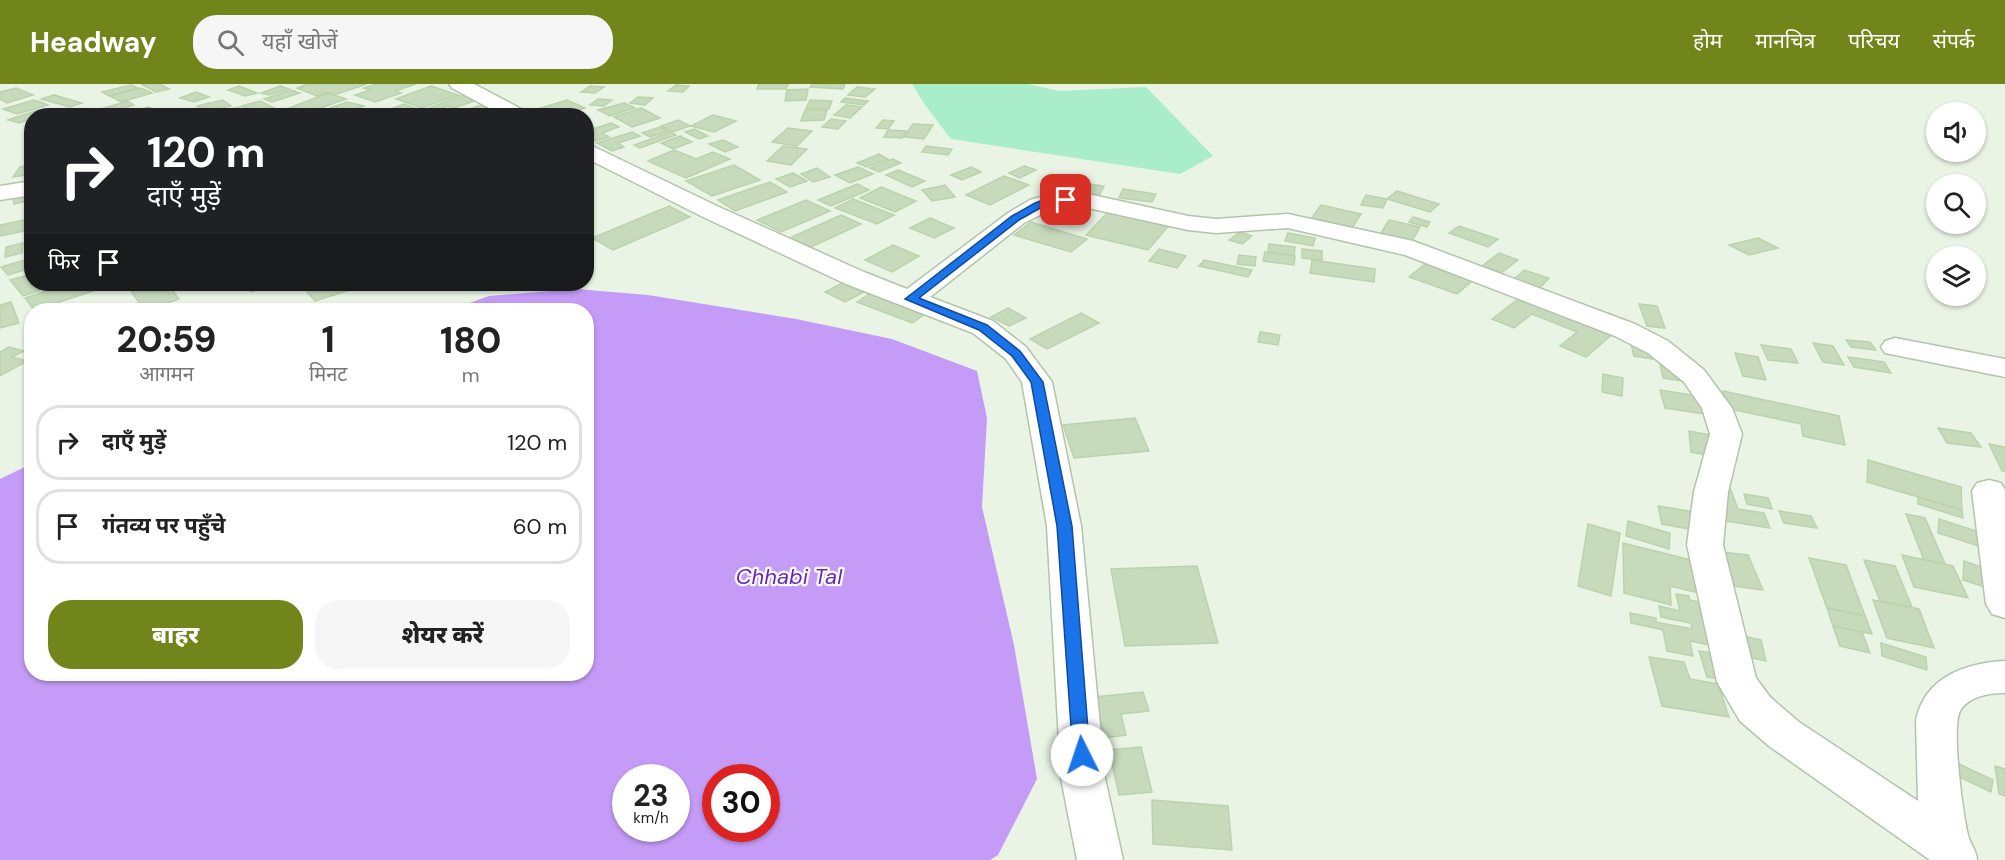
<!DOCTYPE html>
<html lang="hi">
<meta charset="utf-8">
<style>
:root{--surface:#fff;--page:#f6f6f6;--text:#222;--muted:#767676;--line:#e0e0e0;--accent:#72851a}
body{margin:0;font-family:"DM Sans","Noto Sans Devanagari",sans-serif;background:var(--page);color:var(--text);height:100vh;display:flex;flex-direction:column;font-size:22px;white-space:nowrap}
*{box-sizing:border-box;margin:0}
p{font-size:20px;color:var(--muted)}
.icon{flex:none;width:33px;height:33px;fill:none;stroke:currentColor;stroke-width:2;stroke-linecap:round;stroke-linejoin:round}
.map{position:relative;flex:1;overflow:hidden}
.drawer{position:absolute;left:24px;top:219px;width:570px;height:378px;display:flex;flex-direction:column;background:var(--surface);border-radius:24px;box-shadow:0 2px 4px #0004}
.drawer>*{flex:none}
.top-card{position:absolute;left:24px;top:24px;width:570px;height:183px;border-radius:24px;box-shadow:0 2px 4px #0004;background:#202124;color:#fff;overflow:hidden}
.tools{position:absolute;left:1926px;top:18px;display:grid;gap:12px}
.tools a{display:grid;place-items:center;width:60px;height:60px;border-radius:50%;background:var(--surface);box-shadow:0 2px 4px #0004;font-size:30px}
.speed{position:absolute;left:612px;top:680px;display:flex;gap:12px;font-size:30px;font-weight:700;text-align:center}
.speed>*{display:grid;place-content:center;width:78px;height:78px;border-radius:50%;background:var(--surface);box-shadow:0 2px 4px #0004;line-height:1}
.speed small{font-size:15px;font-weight:400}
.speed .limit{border:9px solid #d22;background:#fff;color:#111}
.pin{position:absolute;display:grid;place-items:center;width:51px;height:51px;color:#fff;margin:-26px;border-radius:12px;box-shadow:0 3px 9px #0006}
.me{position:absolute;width:66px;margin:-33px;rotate:356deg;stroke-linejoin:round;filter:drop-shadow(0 0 4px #0008)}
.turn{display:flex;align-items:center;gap:21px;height:126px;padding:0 24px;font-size:27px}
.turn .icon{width:78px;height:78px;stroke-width:2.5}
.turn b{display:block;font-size:42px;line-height:51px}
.then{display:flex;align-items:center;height:57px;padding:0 24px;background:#0003;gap:12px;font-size:22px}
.eta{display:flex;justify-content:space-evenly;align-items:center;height:102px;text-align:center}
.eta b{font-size:36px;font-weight:800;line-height:42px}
.primary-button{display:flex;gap:12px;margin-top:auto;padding:12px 24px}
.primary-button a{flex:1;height:69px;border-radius:24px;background:var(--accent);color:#fff;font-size:24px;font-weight:800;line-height:69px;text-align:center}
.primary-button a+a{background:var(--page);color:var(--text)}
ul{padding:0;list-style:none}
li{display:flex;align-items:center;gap:18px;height:75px;margin:0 12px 9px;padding:0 12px;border:3px solid var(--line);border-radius:24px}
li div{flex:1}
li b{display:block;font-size:22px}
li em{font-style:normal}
header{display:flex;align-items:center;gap:36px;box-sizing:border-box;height:84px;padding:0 30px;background:var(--accent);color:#fff}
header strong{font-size:28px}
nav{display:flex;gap:33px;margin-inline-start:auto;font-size:21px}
.search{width:420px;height:54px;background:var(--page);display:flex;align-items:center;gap:15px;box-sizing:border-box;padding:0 21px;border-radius:24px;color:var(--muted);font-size:22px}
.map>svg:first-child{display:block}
</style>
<header>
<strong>Headway</strong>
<div class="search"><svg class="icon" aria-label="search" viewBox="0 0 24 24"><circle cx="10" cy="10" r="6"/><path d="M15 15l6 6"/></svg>यहाँ खोजें</div>
<nav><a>होम</a><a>मानचित्र</a><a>परिचय</a><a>संपर्क</a></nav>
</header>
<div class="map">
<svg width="2005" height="776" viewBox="0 0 2005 776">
<rect width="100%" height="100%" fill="#e9f4e5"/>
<polygon fill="#a9edca" points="912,0 1028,0 1059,7 1146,3 1213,72 1180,90 951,55 925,21"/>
<path fill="#c49bf7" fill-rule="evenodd" d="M576,205L648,211L796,235L892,255L977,287L987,334L982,423L1014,561L1037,695L998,771L990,776H0V395L31,380L32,590H586V226H450L489,212ZM626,693H676V744H626ZM716,693H766V744H716Z"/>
<g fill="#c7dabc" stroke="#bad3ac" stroke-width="1.5">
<polygon points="141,0 160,0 169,5 156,8"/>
<polygon points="308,0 367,0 334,11 328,8 317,12 297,4"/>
<polygon points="377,0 416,0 395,7 401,9 375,18 355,11 370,6 364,4"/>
<polygon points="759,0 788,0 786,5 757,5"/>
<polygon points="812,0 845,0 843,5 810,3"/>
<polygon points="131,1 138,4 109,12 102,8"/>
<polygon points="676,1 689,2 683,8 668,7"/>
<polygon points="239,2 257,9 245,12 228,6"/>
<polygon points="280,2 289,5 269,11 261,9"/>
<polygon points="431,2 458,11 422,24 396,15"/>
<polygon points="590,2 604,3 595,9 581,8"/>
<polygon points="857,3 875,5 865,13 848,11"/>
<polygon points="16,4 33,11 7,19 0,15 0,8"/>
<polygon points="141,4 152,9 121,18 110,12"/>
<polygon points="808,5 806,16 785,17 787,6"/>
<polygon points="291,6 300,9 272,18 264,15"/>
<polygon points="196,8 209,13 194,18 180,14"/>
<polygon points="328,9 346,15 321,24 328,26 314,32 303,32 284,26"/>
<polygon points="54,11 82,19 70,23 41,15"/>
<polygon points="463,11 477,16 454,24 447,22 436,27 429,24"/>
<polygon points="638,13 653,14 645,21 630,19"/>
<polygon points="845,14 868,17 864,21 841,18"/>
<polygon points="598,15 612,16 604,22 590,21"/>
<polygon points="34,16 48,21 17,30 3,25"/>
<polygon points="223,16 231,22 205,28 197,22"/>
<polygon points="567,16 585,24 562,32 541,32 531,27"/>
<polygon points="810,16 832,17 829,25 806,25"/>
<polygon points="128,17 134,21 95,32 80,31"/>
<polygon points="260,17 288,31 261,32 242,22"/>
<polygon points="347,18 364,22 344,30 327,25"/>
<polygon points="624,19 635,24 610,32 598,26"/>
<polygon points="404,20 417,25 400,32 386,27"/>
<polygon points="481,21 488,23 466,32 458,29"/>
<polygon points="846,21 862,23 850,34 834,31"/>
<polygon points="148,23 160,28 148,32 124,30"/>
<polygon points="240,23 249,32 213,32 211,29"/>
<polygon points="641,24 660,34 632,43 614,33"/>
<polygon points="491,25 501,32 468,32"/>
<polygon points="38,26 55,27 43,32 32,32 32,35 19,39 8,36"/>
<polygon points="805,26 827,26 824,36 801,37"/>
<polygon points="713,31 736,37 714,48 691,42"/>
<polygon points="831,35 846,37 838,45 822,43"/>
<polygon points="678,36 690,42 673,48 661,42"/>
<polygon points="883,36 894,37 888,45 876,44"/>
<polygon points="611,39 619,43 602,49 609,53 596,57 586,52 586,47"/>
<polygon points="913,40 933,41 924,55 904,53"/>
<polygon points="660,43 668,47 650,53 642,49"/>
<polygon points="788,44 812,47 797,62 772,58"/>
<polygon points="694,45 708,52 699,55 685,48"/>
<polygon points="888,46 906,47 902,54 884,53"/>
<polygon points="632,48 640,52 618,59 624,63 612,67 597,59"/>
<polygon points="670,48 676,51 640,64 634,61"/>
<polygon points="680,52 692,58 673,65 661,59"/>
<polygon points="723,56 738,63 725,68 709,60"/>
<polygon points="783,62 807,65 791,81 767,77"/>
<polygon points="926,62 952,65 948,71 922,68"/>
<polygon points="674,66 696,75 713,68 730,75 686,94 648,77"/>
<polygon points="879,70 888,75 867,83 857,79"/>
<polygon points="893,75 901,79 879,88 870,84"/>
<polygon points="32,81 32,90 13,93 20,83"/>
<polygon points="734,81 760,96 712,112 686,97"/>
<polygon points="1024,82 1036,86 1020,94 1009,89"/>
<polygon points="858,83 873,90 850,99 835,91"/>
<polygon points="971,83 981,88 962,96 951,91"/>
<polygon points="817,84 830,93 813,98 801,90"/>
<polygon points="898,86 925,97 912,103 886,91"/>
<polygon points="793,89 807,97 790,103 776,95"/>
<polygon points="1004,92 1029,101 990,121 966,111"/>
<polygon points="770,98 787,108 735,127 718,116"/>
<polygon points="1082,99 1104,102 1099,112 1077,109"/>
<polygon points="857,100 869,106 831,122 818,116"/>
<polygon points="945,101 955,113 932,117 922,106"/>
<polygon points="881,103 916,117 895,128 860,114"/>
<polygon points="32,105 32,116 14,120 12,109"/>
<polygon points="1123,105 1156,110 1152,118 1119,114"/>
<polygon points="1397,107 1439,120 1430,128 1387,115"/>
<polygon points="1366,111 1387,115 1383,124 1361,121"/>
<polygon points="853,115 894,131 877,140 835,124"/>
<polygon points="806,116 830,127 781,148 757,136"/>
<polygon points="1321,121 1361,130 1352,144 1311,135"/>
<polygon points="669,122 690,133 613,166 592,154"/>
<polygon points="1111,125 1171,139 1148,166 1086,151"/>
<polygon points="841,131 861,140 807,165 787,155"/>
<polygon points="1413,133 1430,138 1427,143 1409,138"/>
<polygon points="930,134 954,144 934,154 910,144"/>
<polygon points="29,135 30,146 0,152 0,141"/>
<polygon points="1389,136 1420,143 1411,159 1379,152"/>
<polygon points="1031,138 1087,155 1071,168 1014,151"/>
<polygon points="1459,142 1498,155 1488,163 1449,149"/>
<polygon points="1240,148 1252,152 1242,160 1229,156"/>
<polygon points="1288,149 1315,154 1313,162 1285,157"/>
<polygon points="1758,154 1778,164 1749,171 1729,161"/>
<polygon points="23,159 22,169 5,173 6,163"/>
<polygon points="1269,160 1295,163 1294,172 1268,168"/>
<polygon points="893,161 919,172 892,188 865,176"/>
<polygon points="1159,165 1186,172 1177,184 1149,177"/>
<polygon points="1302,165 1322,167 1322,176 1302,174"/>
<polygon points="1265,168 1295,172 1294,181 1263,177"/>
<polygon points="1499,169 1518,176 1501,189 1482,182"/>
<polygon points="1239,171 1256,173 1255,182 1237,180"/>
<polygon points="32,174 32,184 8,191 1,183"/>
<polygon points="1204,176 1252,186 1248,193 1199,182"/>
<polygon points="1312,176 1375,185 1374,198 1310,189"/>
<polygon points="1430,176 1477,193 1457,210 1409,193"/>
<polygon points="1524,186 1549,194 1537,207 1511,198"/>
<polygon points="32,190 32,200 61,200 23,212 10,196"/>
<polygon points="844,198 864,208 845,218 825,208"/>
<polygon points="69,200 115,200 34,226 25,214"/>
<polygon points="156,200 168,200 179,215 144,226 131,207"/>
<polygon points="245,200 278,200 251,208"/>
<polygon points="312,200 369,200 315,217 302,202"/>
<polygon points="872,208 927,229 912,239 857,218"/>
<polygon points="1522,212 1614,249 1586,273 1560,262 1577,248 1532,230 1514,244 1492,235"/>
<polygon points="11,218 19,239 0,244 0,221"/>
<polygon points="1639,220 1657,222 1665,244 1647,242"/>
<polygon points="1008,224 1026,234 1009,242 991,233"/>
<polygon points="1081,229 1099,239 1047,265 1030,255"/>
<polygon points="1260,248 1280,251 1278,261 1258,258"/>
<polygon points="1630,256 1659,276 1634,272"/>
<polygon points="1846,256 1870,258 1876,266 1851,263"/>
<polygon points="1813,259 1833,262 1844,281 1823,278"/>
<polygon points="1761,261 1791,265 1798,279 1768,276"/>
<polygon points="9,263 24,267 12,273 27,277 0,292 0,268"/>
<polygon points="1735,269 1758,273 1766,296 1743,292"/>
<polygon points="1848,273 1884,278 1891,289 1854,283"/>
<polygon points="1659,276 1678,279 1682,297 1663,294"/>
<polygon points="1603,290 1623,294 1622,312 1602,308"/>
<polygon points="1660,306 1704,313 1711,331 1665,324"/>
<polygon points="1723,307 1839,332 1845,361 1803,352 1801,340 1725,324"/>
<polygon points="1135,334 1149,367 1074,374 1063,341"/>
<polygon points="1938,344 1971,349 1981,363 1947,359"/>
<polygon points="1689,347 1715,352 1718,373 1691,368"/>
<polygon points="1989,360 2005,363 2005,388 2002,387"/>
<polygon points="1868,376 1961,403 1962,426 1867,398"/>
<polygon points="1730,404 1738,425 1764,429 1770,444 1720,436 1719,406"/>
<polygon points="1744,410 1768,414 1772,425 1747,420"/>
<polygon points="1918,413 1962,426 1963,434 1918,420"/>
<polygon points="1658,422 1695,428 1700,447 1662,440"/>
<polygon points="1779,427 1811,432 1817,444 1784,439"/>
<polygon points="1906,430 1925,434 1945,480 1924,476"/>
<polygon points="1939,435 1982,449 1982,463 1938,449"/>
<polygon points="1628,437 1670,449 1669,465 1626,452"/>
<polygon points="1588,440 1620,449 1611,512 1578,502"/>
<polygon points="1623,459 1708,480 1711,512 1670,502 1671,521 1624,509"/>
<polygon points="1713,467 1748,471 1763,506 1727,501"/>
<polygon points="1902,471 1953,482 1968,514 1914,503"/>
<polygon points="1809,474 1846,481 1865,532 1827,524"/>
<polygon points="1864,476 1895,482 1912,523 1880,517"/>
<polygon points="1964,477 1987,485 1988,504 1963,496"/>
<polygon points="1197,482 1218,559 1125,562 1111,485"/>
<polygon points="1676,510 1689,512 1690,516 1716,522 1715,562 1690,557 1693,572 1667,567 1663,546 1631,539 1630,529 1656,534 1656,538 1692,545 1691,539 1661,533 1659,522 1680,527"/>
<polygon points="1873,516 1919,525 1934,564 1887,554"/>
<polygon points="1827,524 1865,532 1872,550 1833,542"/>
<polygon points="1833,542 1862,548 1870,569 1840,562"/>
<polygon points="1734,550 1761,556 1766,577 1738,571"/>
<polygon points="1881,559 1926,573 1927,586 1882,572"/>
<polygon points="1699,567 1718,570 1727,596 1707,593"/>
<polygon points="1649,573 1684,578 1690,595 1718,600 1729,633 1662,622"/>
<polygon points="1143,608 1149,627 1121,630 1126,651 1105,654 1094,613"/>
<polygon points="1141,663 1152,708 1119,711 1109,666"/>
<polygon points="1959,680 1993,696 1991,708 1957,692"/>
<polygon points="1995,682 2005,685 2005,712 1999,710"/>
<polygon points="1152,716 1228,722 1232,766 1153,760"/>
</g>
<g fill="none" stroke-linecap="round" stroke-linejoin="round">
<g stroke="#b2c4aa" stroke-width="3">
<g id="minor">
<polygon points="449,0 474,0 527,28 530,32 504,32 452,4"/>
<path d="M586,59L719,123L864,188L907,205L1008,129L1030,116L1054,109L1079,108L1188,132L1216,135L1288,130L1413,157L1635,240L1668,257L1704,286L1732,324L1742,350L1728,408L1723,461L1756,594L1770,613L1799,638L1918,717L1916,636C1925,593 1965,579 2005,577V609C1989,609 1969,612 1960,627C1951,644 1963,730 1968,751C1970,760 1977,767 1977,776H1930L1769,662L1740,637L1717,598L1687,461L1694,408L1710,350L1702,324L1684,298L1648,269L1615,252L1405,171L1288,144L1216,149L1188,146L1079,122L1056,123L1024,139L930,213L993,237L1026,263L1052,298L1081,442L1105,694L1123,776H1077L1061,694L1047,442L1022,298L1006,275L973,249L846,200L703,133L586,74Z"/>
<polygon points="32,97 32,111 0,116 0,102"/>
<polygon points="1895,254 2005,275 2005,293 1885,269 1881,263 1885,257"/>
<polygon points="1989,396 2001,399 2005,406 2005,534 1992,530 1986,520 1972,407 1977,399"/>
</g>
</g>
<use href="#minor" fill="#fff" fill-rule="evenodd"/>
</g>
<polygon fill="#1a73e8" stroke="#114b97" stroke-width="1.5" points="1051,113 1066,113 1071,116 1042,123 1019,136 919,214 987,241 1020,267 1043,298 1072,442 1090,671 1088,676 1082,678 1075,676 1073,671 1057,442 1031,298 1012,272 979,246 905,215 1012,132 1035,119"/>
<g text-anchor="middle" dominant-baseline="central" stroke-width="4.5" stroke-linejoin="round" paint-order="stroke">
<g font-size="22" font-style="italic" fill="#6922be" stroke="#fff">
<text x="789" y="492">Chhabi Tal</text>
</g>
</g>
</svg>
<div class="tools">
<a><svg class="icon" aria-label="sound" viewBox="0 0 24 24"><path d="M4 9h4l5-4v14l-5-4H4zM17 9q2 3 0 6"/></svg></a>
<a><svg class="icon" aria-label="search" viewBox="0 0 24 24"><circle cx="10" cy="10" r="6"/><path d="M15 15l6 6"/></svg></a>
<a><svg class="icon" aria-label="layers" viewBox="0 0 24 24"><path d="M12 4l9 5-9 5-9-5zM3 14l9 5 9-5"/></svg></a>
</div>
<div class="speed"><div>23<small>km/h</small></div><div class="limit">30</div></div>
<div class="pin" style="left:1066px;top:116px;background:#d93025"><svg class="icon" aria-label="arrive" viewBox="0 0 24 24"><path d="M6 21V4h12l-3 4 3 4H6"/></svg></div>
<svg class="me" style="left:1082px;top:671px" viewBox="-20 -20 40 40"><circle r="19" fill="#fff"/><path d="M0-13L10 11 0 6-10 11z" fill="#1a73e8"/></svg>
<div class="top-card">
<div class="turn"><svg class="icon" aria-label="right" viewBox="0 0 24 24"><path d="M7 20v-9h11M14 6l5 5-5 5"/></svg><div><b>120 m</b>दाएँ मुड़ें</div></div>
<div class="then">फिर<svg class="icon" aria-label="arrive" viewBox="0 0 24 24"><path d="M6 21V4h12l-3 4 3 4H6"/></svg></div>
</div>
<section class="drawer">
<div class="eta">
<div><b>20:59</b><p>आगमन</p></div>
<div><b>1</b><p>मिनट</p></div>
<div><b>180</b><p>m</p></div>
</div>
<ul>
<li><svg class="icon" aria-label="right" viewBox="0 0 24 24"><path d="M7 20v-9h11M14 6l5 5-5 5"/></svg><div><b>दाएँ मुड़ें</b></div><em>120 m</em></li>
<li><svg class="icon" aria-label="arrive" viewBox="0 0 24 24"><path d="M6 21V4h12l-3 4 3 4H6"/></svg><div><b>गंतव्य पर पहुँचे</b></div><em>60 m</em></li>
</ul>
<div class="primary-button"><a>बाहर</a><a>शेयर करें</a></div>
</section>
</div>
